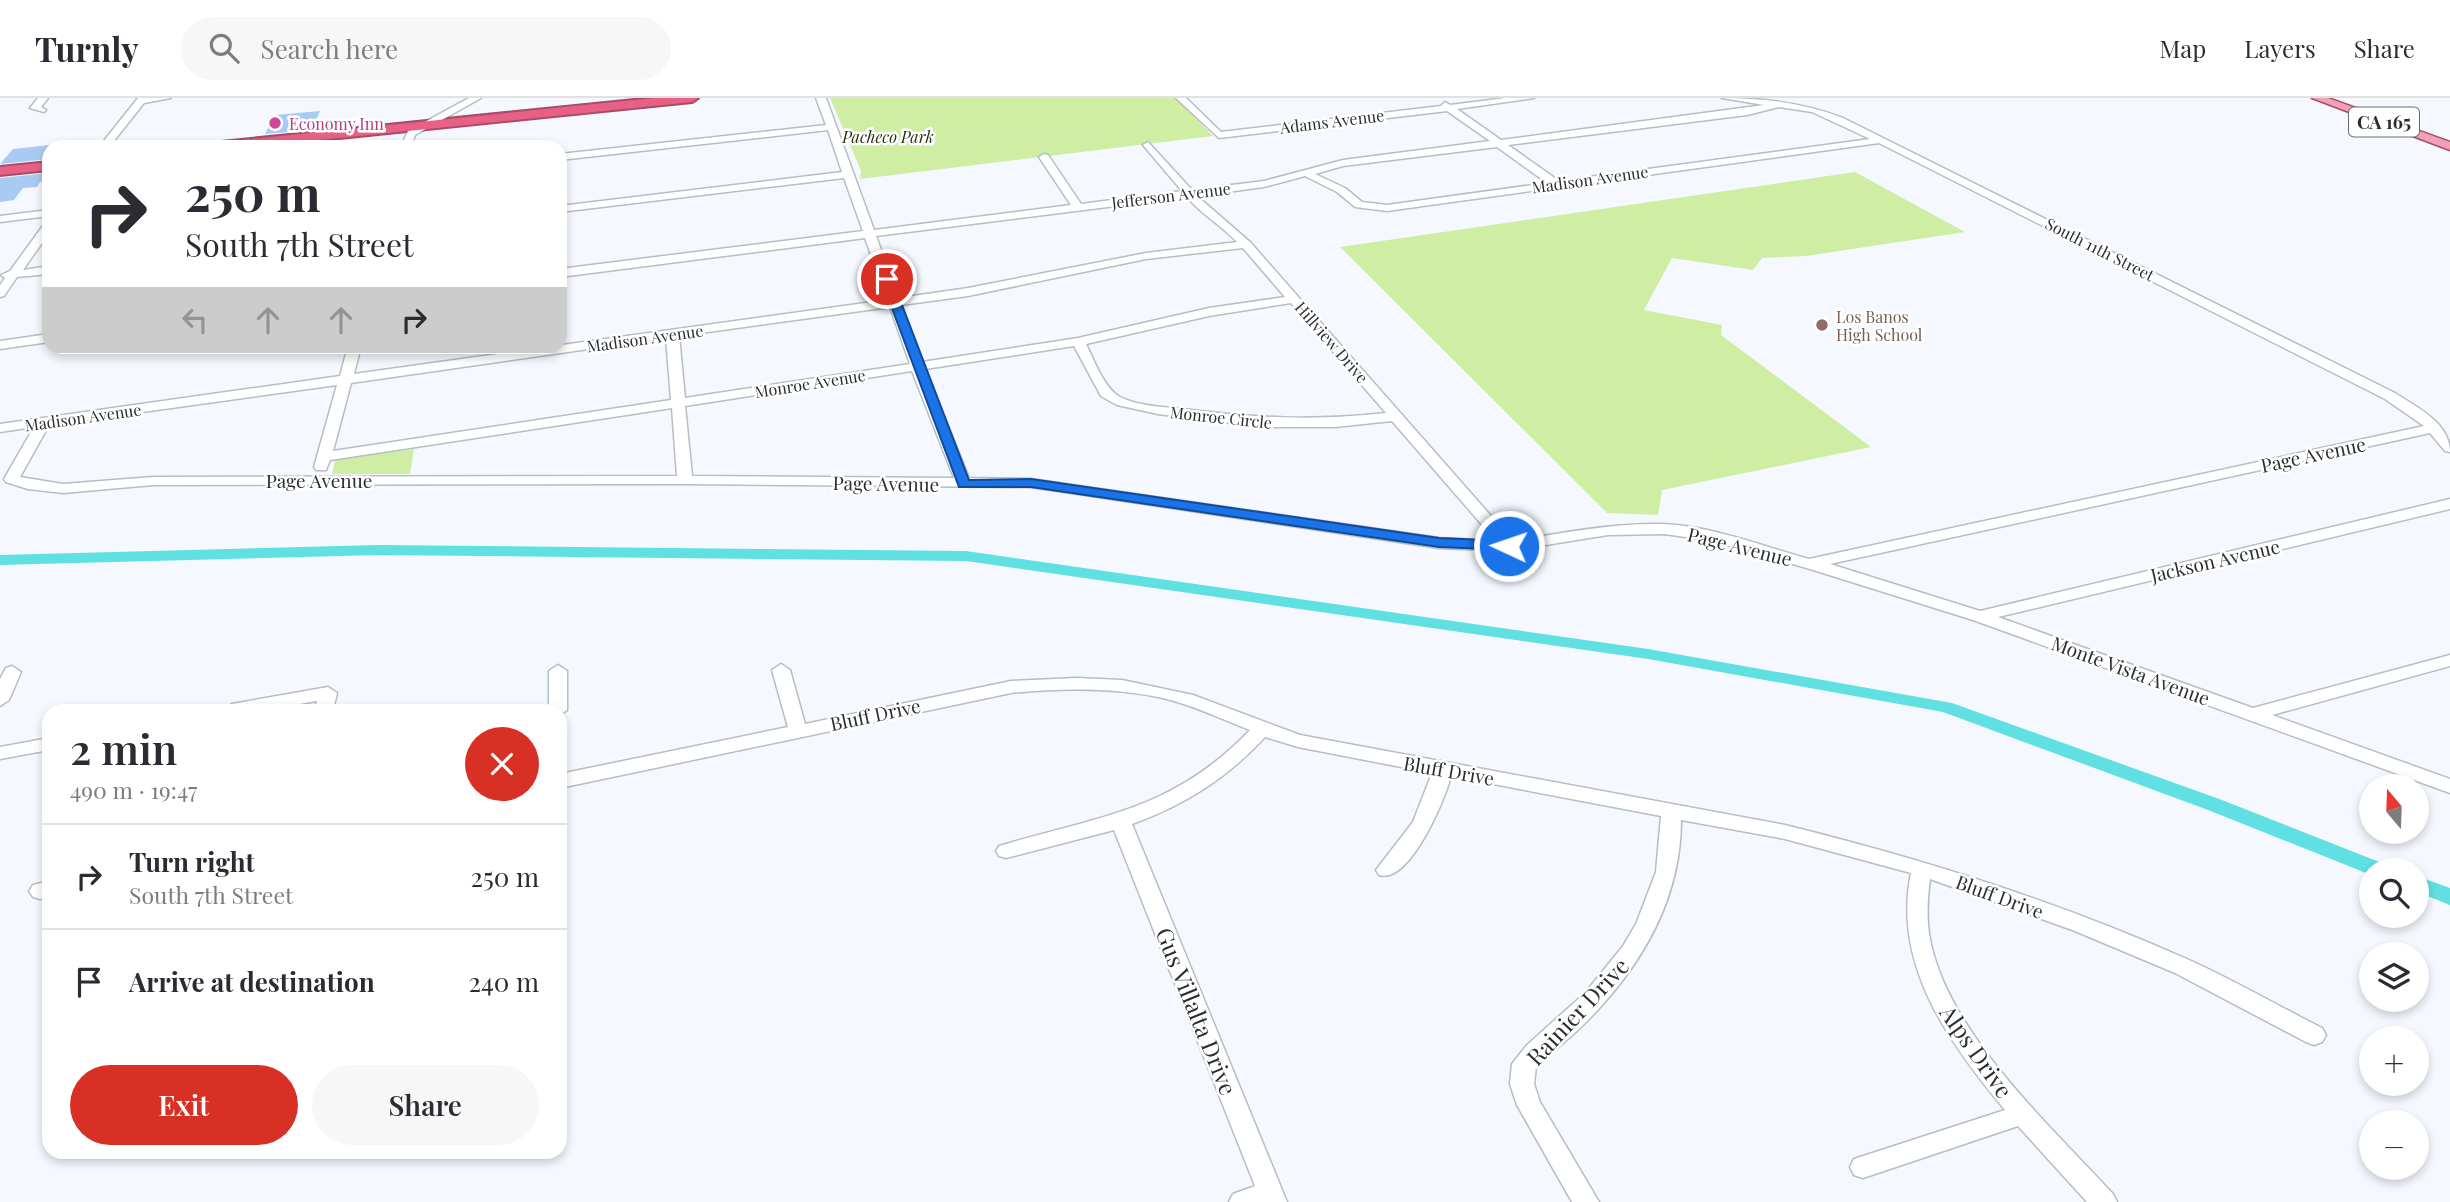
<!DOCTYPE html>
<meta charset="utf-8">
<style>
:root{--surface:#fff;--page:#f7f7f7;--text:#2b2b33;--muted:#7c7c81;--line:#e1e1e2;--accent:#d93025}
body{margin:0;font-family:"Playfair Display",serif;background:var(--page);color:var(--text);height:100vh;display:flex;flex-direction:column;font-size:26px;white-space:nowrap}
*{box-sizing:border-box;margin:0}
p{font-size:23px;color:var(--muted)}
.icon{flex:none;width:38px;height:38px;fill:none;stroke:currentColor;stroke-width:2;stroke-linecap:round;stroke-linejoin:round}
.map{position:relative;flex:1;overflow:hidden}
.sheet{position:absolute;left:42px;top:606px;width:525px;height:455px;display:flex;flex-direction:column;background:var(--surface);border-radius:21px;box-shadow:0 4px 10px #0003}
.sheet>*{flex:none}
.banner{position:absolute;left:42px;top:42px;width:525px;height:214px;border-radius:21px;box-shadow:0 4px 10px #0003;background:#fff;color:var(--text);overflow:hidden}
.needle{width:46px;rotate:341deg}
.buttons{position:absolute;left:2359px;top:676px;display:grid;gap:14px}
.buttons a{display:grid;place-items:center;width:70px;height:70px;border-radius:50%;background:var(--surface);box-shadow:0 4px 10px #0003;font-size:35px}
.pin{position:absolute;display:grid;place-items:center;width:60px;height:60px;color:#fff;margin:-30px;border:4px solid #fff;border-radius:50%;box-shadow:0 2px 7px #0007}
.me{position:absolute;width:77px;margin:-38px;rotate:273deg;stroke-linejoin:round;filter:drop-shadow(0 0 5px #0008)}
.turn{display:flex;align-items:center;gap:24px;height:147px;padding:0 28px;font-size:32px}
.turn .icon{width:91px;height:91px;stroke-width:2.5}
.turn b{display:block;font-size:49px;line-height:60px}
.lanes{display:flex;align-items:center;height:66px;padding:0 28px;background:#0003;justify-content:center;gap:35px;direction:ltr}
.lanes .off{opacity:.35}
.round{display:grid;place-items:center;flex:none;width:74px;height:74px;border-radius:37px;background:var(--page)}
.head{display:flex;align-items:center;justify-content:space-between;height:119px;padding:0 28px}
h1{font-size:42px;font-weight:600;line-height:52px}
.cta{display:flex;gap:14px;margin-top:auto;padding:14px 28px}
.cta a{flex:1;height:80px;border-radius:42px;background:var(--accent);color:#fff;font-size:28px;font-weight:600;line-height:80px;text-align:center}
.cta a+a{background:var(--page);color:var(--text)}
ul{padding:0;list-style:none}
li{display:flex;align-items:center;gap:21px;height:105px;padding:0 28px;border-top:2px solid var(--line)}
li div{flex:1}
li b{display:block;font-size:26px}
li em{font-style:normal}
header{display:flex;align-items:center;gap:42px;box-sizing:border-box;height:98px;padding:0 35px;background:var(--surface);border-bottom:2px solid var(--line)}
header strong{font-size:33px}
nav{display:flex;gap:38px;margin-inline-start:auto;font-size:24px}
.search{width:490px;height:63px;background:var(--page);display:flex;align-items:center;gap:18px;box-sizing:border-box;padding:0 24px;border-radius:38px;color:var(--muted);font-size:26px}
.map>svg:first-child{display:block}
</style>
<header>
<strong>Turnly</strong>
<div class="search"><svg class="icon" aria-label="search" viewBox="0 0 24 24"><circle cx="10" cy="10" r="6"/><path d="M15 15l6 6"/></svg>Search here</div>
<nav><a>Map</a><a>Layers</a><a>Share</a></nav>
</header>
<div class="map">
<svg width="2450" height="1104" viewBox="0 0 2450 1104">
<rect width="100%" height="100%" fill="#f5f9ff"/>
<g fill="#d0eda4">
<polygon points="830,0 1176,0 1213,38 860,81 861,73"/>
<polygon points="1855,74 1965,134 1806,158 1762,160 1753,172 1672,160 1644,212 1722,227 1721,237 1871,349 1662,392 1658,417 1607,415 1340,149"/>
<polygon points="414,351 410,376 332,376 335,362"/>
</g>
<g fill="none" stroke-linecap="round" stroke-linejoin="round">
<polyline stroke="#60e0e2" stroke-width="5" points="1735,570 1749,572"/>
<g fill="#60e0e2" fill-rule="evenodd">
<polygon points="378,447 966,453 1648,551 1952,605 2222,702 2387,767 2390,772 2371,772 2371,777 2208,712 1943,614 1648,561 966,463 378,457 0,467 0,457"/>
<polygon points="2417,778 2450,790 2450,807 2417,794"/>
</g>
</g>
<g fill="#a9cbf3">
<polygon points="320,13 312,32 265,36 275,17"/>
<polygon points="49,47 49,61 0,66 13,51"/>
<polygon points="49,75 49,83 40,84 37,89 23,90 14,102 0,104 0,80"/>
</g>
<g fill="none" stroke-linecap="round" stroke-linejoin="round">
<g stroke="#b6bdc6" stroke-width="3">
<g id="minor">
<polygon points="38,0 48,0 41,9 46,12 44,14 30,10"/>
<polygon points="138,0 171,0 144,5 109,49 99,49"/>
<polygon points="469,0 481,0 415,37 411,49 401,49 408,33"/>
<path d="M816,0H826L874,132L1071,107L1039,59L1044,56L1048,57L1081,106L1182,93L1143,47L1148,44L1192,92L1264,83L1343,62L1490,43L1447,13L1219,40L1176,0H1186L1221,34L1441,8L1445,4L1450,7L1506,0H1534L1457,11L1501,42L1764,7L1722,0C1764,0 1804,5 1843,20L2395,295C2418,310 2450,325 2450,354L2445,353L2430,335L1830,466L1980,513L2450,401V411L1998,519L2253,610L2450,557V568L2272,617L2450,681V695L1973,522L1810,471L1712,443L1665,436L1608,437L1509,453L1439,450L1031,389L685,386L153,387L63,395L28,391L6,384L4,381L34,329L0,334V326L340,278L348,248H361L354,276L887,202L865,140L560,179V171L863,133L844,80L560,114V108L842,74L828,32L560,62V56L826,27ZM1779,9L1812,14L1870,41L1559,83L1508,47L1747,17ZM1879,45L2385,301L2424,328L1809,461C1762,448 1712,428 1663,426C1612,425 1563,435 1513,443L1250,144L1197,98L1264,89L1305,78L1337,94L1355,109L1387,113ZM1497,49L1547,85L1387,107L1362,104L1345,90L1315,76L1343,68ZM1187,99C1201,116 1221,127 1237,144L1146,155L968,190L899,200L876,138ZM1243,150L1285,199L1209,210L1078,240L922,264L901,207L968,198L1146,161ZM1291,205L1386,315C1312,323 1256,320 1183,311C1164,309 1138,308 1120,299C1104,290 1094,262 1086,246L1209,218ZM890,209L910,266L685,300L679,238ZM666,240L671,302L333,353L351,285ZM1074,248L1101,298L1117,307L1158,316L1265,329H1335L1392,323L1496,443L1439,440L1031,381L969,380L925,271ZM912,273L954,380L692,378L685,308ZM337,287L314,369L316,372H326L330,362L672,310L677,378L153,379L63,386L20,379L49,327Z"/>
<polygon points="49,112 49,118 0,124 0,118"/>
<polygon points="49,124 49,135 23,172 49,168 49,176 17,179 4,198 0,199 0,187 5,180 1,177 10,173 45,125"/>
<polygon points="49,236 49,244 0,251 0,243"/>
<path d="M781,566L790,572L805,626L1011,583L1077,580L1122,582L1193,597L1300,637L1785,727C1923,761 2059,804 2189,862C2234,882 2278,908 2322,930L2326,937L2322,944L2314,947L2306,944L2175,875L2075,833L1930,781C1927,803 1926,824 1931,846C1951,937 2051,1029 2113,1096L2117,1104H2087L2018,1028L1863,1080L1854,1077L1850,1069L1854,1061L2005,1012C1949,945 1892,866 1911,775L1785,741L1681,722C1681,804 1638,874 1580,930C1566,944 1549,955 1536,969L1534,986L1540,1004L1599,1104H1572L1517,1007L1510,986L1512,966L1527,947L1585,895L1623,848L1636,826L1656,774L1661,718L1451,678C1445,702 1409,787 1379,777L1376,772L1413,724L1432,675L1298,649L1265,639C1227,680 1185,707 1132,726L1287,1104H1229L1233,1096L1255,1088L1114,732L1006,760L999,758L996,753L999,748C1099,718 1173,713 1250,632C1221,621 1193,607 1163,600C1113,589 1062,590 1011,595L560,690V676L788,629L772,572Z"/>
<polygon points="558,567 567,573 567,612 560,617 560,612 549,612 549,573"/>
<polygon points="12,568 21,574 9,602 0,608 0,581 6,570"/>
<polygon points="328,589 337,595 333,612 315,612 317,603 263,612 223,612 232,606"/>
<polygon points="49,640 49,652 0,661 0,649"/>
<polygon points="49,783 49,799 40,801 33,799 29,793 33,787"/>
</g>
</g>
<g stroke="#a64e68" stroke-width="3">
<polygon id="major" points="2312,0 2328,0 2450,44 2450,52"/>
</g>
<g stroke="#a64e68" stroke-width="4">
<g id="highway">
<polygon points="654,0 698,0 692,4 252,49 204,49 211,45"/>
<polygon points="49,64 49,72 0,77 0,69"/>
</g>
</g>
<use href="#minor" fill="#fff" fill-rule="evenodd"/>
<use href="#major" fill="#f1a0b6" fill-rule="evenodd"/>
<use href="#highway" fill="#e86085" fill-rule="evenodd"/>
</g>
<polygon fill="#1a73e8" stroke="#114b97" stroke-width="2" points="887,178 892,181 969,382 1031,381 1439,440 1509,443 1517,448 1509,452 1439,449 1031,389 959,389 881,181"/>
<circle fill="#d1479c" stroke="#fff" stroke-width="2.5" cx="275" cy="25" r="7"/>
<circle fill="#8d6e63" stroke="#fff" stroke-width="2.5" cx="1822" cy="227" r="7"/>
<g text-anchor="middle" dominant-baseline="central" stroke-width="5" stroke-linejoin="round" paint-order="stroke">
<g font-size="16" fill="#2b2e31" stroke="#fff">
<text transform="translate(1332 23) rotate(-7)">Adams Avenue</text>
<text transform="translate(1590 81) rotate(-8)">Madison Avenue</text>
<text transform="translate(1171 97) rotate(-7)">Jefferson Avenue</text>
<text transform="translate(2100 151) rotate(27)">South 11th Street</text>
<text transform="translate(645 240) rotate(-8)">Madison Avenue</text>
<text transform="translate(1332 244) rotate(49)">Hillview Drive</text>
<text transform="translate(810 285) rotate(-9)">Monroe Avenue</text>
<text transform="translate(83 319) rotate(-8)">Madison Avenue</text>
<text transform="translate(1221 319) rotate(6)">Monroe Circle</text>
</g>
<g font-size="16" fill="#b23c85" stroke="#fff" text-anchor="start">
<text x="289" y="25">Economy Inn</text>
</g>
<g font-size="16" font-style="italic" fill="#25310e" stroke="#fff">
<text x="888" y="38">Pacheco Park</text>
</g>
<g font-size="16" fill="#785e54" stroke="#fff" text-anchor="start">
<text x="1836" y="218">Los Banos<tspan x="1836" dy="18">High School</tspan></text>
</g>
<rect fill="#fff" stroke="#6b6d6f" stroke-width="2" x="2349" y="9.5" width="70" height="29" rx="5"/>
<g font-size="18" font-weight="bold" fill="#2b2e31">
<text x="2384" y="24">CA 165</text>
</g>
<g font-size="19" fill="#2b2e31" stroke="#fff">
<text transform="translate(2313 356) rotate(-12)">Page Avenue</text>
<text x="319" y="382">Page Avenue</text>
<text transform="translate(886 385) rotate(1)">Page Avenue</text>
<text transform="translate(1740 448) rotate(14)">Page Avenue</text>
<text transform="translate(2215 462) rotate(-13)">Jackson Avenue</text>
<text transform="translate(2131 572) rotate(20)">Monte Vista Avenue</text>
<text transform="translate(875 616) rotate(-12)">Bluff Drive</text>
<text transform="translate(1449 672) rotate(10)">Bluff Drive</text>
<text transform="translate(2000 798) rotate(20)">Bluff Drive</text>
</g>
<g font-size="23" fill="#2b2e31" stroke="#fff">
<text transform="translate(1197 913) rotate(68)">Gus Villalta Drive</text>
<text transform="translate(1577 913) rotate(-47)">Rainier Drive</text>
<text transform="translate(1977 953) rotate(55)">Alps Drive</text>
</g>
</g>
</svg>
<div class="buttons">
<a><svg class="needle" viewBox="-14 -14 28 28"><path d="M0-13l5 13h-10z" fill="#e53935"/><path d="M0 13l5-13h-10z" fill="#7c7c81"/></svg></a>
<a><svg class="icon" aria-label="search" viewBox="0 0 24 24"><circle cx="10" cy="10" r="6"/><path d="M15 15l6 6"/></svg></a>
<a><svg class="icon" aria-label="layers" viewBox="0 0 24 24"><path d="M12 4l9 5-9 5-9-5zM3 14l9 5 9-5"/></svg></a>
<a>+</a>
<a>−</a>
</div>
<div class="pin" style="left:887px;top:181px;background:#d93025"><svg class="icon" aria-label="arrive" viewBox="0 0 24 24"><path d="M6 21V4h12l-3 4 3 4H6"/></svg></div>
<svg class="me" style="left:1509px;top:448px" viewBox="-20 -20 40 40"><circle r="17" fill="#1a73e8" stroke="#fff" stroke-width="3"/><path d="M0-11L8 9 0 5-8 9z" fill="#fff"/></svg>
<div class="banner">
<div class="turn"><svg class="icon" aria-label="right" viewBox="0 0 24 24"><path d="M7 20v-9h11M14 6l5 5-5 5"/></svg><div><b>250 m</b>South 7th Street</div></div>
<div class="lanes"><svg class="icon off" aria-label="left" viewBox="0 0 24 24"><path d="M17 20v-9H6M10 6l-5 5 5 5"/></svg><svg class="icon off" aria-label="ahead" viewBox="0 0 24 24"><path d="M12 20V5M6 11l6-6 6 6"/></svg><svg class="icon off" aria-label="ahead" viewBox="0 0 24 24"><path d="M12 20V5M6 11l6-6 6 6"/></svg><svg class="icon" aria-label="right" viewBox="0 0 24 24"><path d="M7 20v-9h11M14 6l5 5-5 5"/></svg></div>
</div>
<section class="sheet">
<div class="head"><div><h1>2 min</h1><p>490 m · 19:47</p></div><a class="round" style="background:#d93025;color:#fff"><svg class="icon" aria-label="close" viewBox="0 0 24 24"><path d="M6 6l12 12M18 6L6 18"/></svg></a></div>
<ul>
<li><svg class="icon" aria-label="right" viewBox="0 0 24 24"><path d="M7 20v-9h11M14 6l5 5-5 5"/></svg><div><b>Turn right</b><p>South 7th Street</p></div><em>250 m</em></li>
<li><svg class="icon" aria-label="arrive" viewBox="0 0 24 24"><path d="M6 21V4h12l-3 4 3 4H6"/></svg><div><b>Arrive at destination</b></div><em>240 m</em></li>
</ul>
<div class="cta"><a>Exit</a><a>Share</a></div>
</section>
</div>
